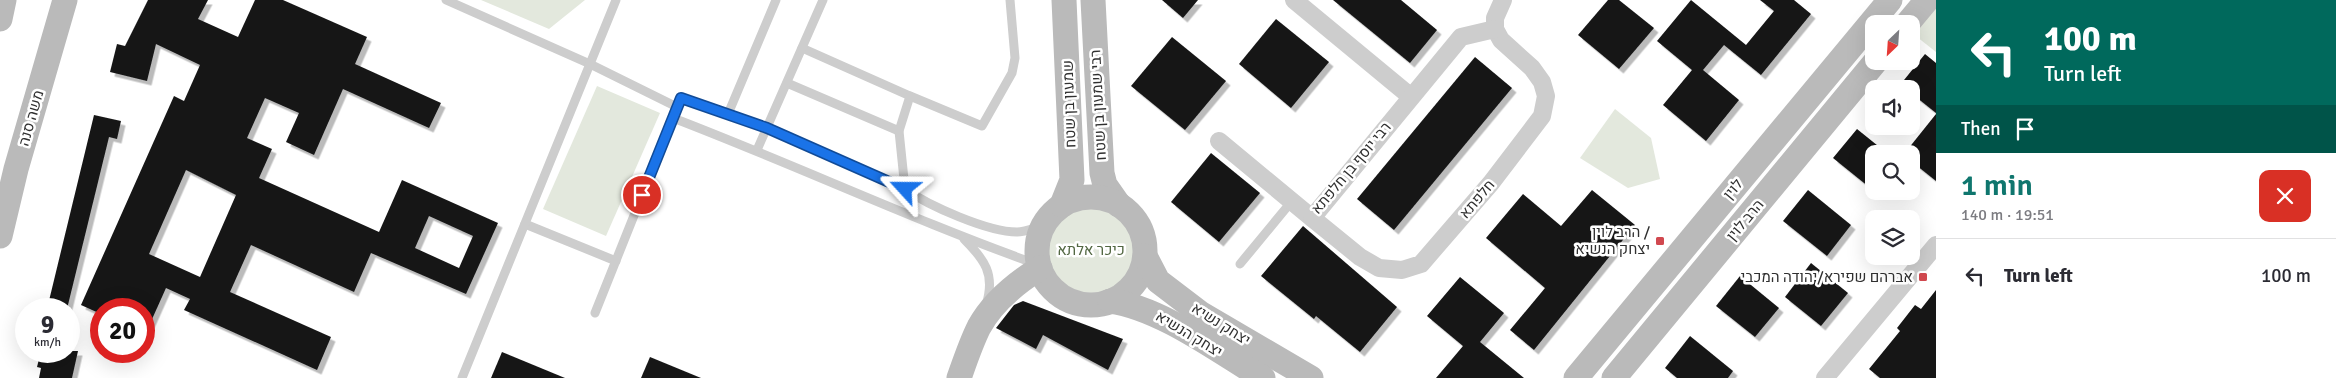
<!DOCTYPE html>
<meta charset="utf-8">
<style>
:root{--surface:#fff;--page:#f7f7f7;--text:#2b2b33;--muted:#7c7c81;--line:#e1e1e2;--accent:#0f766e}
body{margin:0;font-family:Signika,Heebo,sans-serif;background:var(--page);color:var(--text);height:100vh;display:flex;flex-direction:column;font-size:19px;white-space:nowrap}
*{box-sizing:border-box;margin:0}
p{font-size:16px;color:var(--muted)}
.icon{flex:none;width:28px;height:28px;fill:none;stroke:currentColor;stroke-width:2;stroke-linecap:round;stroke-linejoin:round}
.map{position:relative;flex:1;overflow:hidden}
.drawer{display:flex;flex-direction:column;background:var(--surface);width:400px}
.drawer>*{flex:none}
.banner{background:#00695c;color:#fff;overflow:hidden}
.needle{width:32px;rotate:205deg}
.fabs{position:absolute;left:1865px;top:15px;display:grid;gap:10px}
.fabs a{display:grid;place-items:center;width:55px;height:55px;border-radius:10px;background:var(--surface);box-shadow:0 5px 20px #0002;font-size:25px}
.speed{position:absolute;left:15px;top:298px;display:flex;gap:10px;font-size:25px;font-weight:700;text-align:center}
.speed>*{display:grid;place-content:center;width:65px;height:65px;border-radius:50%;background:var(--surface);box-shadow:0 5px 20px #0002;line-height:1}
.speed small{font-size:12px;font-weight:400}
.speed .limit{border:8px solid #d22;background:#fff;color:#111}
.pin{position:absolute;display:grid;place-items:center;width:42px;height:42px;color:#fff;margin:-21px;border:2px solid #fff;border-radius:50%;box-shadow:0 1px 5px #0007}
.me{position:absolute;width:55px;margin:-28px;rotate:294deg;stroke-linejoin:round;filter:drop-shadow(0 0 4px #0008)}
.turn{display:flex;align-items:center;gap:18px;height:105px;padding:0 25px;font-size:22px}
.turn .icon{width:65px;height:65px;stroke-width:2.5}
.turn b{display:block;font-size:35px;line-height:42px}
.then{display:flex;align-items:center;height:48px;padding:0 25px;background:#0003;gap:10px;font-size:19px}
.round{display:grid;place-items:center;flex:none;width:52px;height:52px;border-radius:10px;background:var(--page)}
.summary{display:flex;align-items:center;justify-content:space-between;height:85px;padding:0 25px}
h1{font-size:30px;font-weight:600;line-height:38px;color:var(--accent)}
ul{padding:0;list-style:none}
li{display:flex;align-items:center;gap:15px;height:75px;padding:0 25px;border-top:1px solid var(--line)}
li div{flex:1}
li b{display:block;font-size:19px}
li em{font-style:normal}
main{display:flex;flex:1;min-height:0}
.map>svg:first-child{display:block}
</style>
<main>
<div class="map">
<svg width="1936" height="378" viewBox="0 0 1936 378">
<defs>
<filter id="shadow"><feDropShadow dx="4.5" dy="4.5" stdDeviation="0" flood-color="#0004"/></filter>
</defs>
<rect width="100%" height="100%" fill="#fff"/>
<g fill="#e3e8dd">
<polygon points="481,0 585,0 549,29"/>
<polygon points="1936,5 1936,52 1912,33"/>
<polygon points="597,86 660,113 606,236 543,209"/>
<polygon points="1615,109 1651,138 1660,179 1628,188 1580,158"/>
<circle cx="1091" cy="250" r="43"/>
</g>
<g fill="#171717" fill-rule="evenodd" filter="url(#shadow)">
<path d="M148,0H208L198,19L238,37L255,0H283L367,37L355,64L441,103L429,128L343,89L314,155L286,142L299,113L265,98L247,138L272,149L259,178L379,232L402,180L498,223L466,294L371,253L354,292L251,245L230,292L331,337L317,370L184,310L190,299L166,288L144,337V309H101V314L81,305L174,96L184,101L200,65L156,44L147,81L110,72L117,44L125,46ZM186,170L236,195L200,277L149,254ZM429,216L473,236L459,268L415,248Z"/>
<polygon points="1162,0 1198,0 1183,18"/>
<polygon points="1333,0 1401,0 1437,30 1410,63"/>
<polygon points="1608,0 1619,0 1654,28 1619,69 1578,35"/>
<polygon points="1691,0 1746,45 1774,11 1760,0 1794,0 1811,14 1761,75 1724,45 1703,70 1739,100 1706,141 1663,105 1692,70 1657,41"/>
<polygon points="1276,19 1329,62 1291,108 1239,64"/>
<polygon points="1172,37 1226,81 1185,130 1131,86"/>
<polygon points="1925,54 1936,63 1936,113 1911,93 1911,89 1905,89 1900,85"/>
<polygon points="1475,57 1512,88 1394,230 1357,199"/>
<polygon points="1936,114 1936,181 1911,161 1911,154 1904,154"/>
<polygon points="94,115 121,121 117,139 109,137 67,309 47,309"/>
<polygon points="1857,129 1888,154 1874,154 1874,191 1833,158"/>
<polygon points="1211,153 1260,193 1219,242 1171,202"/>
<polygon points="1592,190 1635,225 1534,350 1510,330 1545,288 1486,238 1523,194 1561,226"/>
<polygon points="1808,190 1851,225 1827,256 1783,221"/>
<polygon points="1303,226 1397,307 1360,352 1316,316 1314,319 1261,276"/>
<polygon points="1811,263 1848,293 1821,326 1785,297"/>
<polygon points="1740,276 1779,308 1755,337 1716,306"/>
<polygon points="1460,277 1504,313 1480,342 1524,378 1436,378 1463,346 1427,316"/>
<polygon points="1936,290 1936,378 1880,378 1869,369 1900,331 1897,328 1915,305 1921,309"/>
<polygon points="1023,301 1123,339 1108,370 1043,335 1036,349 996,328 1014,305"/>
<polygon points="1690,336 1733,371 1728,378 1677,378 1665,368"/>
<polygon points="41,351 78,351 72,378 39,378 41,368 37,367"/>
<polygon points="502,352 565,378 491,378"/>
<polygon points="650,357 701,378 641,378"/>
</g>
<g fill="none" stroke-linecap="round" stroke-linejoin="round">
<g stroke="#cdcdcd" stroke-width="9">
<polyline points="446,0 590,64 677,107"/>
<polyline points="802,48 910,96 899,131 905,189"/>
<polyline points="787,83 899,131"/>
<polyline points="910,96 982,126 1012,73 1015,58 1010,0"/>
<polyline points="728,114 776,0"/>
<path d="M673,118C796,165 915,221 1039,265"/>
<polyline points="757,150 823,0"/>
<polyline points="525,224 616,261"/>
<path d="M964,239C984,259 996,274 986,305"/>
<polyline points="1240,264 1292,201"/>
<path d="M595,313L681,98L767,128L905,189C929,206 988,232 1017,232C1025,232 1035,228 1043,226"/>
<polyline points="462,378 616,0"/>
</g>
<g stroke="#cdcdcd" stroke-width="18">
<polyline points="1294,0 1410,96"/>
<polyline points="1219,141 1312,218 1360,257 1379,268 1402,270 1421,264 1491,183 1542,116 1546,96 1542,82 1532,68 1501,40 1495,29 1495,18 1503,0"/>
<polyline points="1312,218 1461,37 1495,29"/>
<polyline points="1825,378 1936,245"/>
</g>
<g stroke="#bababa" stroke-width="25">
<polyline points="1093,0 1102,173 1105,185 1119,205"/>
<polyline points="0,19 4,0"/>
<polyline points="1907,24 1927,0"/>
<circle cx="1091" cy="251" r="54"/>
<polyline points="1062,205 1072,180 1064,0"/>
<polyline points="0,236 16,169 65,0"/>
<polyline points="1145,256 1158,281 1200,313 1311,378"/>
<path d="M1110,301C1161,308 1218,351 1263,378"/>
<path d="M959,378C965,361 971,343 979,327C993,301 1016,283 1040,268"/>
<polyline points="1576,378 1890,0"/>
<polyline points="1614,378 1876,61"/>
</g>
</g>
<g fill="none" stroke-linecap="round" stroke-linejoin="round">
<g stroke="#114b97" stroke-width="12">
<polyline id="route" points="642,195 681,98 767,128 905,189"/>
</g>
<use href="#route" stroke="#1a73e8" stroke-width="9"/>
</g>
<g fill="#d1484f" stroke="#fff" stroke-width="2">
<rect x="1655" y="236" width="10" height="10" rx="2.5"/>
<rect x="1918" y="272" width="10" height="10" rx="2.5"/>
</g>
<g text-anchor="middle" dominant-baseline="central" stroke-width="5" stroke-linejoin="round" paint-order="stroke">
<g font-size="15" fill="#303030" stroke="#fff">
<text transform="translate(1069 104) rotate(-92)">שמעון בן שטח</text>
<text transform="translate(1098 105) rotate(-93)">רבי שמעון בן שטח</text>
<text transform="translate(31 118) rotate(-74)">משה סנה</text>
<text transform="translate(1351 168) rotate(-50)">רבי יוסף בן חלפתא</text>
<text transform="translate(1733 189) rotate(-50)">לוין</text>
<text transform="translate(1477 199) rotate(-50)">חלפתא</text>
<text transform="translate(1745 220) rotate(-50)">הרב לוין</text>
<text transform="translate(1221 324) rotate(32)">יצחק נשיא</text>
<text transform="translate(1189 334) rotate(31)">יצחק הנשיא</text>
</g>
<g font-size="15" fill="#303030" stroke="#fff" text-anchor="end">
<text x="1650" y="232">הרב לוין /<tspan x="1650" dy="17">יצחק הנשיא</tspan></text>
<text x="1913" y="277">אברהם שפירא/יהודה המכבי</text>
</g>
<g font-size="15" fill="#526742" stroke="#fff">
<text x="1091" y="250">כיכר אלתא</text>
</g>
</g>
</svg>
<div class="fabs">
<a><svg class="needle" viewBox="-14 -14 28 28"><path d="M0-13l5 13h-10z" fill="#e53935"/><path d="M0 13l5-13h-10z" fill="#7c7c81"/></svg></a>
<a><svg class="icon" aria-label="sound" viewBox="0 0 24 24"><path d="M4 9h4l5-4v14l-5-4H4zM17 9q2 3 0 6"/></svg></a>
<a><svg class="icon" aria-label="search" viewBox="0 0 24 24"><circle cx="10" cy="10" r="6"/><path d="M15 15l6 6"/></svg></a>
<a><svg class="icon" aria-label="layers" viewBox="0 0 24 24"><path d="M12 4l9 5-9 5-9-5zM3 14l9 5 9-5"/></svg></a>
</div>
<div class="speed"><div>9<small>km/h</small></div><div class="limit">20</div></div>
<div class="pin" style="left:642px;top:195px;background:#d93025"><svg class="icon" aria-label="arrive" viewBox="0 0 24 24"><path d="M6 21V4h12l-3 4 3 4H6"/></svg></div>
<svg class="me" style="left:905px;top:189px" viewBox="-20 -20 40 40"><path d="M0-17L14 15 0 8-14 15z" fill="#1a73e8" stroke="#fff" stroke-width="4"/></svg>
</div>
<section class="drawer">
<div class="banner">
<div class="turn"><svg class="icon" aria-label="left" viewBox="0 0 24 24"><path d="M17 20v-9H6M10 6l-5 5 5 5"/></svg><div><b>100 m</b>Turn left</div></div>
<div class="then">Then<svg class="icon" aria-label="arrive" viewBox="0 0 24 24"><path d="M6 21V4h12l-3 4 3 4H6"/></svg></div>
</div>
<div class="summary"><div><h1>1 min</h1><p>140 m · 19:51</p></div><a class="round" style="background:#d93025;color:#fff"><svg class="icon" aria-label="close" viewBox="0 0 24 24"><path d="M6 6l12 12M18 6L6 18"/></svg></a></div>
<ul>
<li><svg class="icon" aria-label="left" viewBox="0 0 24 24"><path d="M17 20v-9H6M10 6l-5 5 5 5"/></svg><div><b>Turn left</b></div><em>100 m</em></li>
</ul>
</section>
</main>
